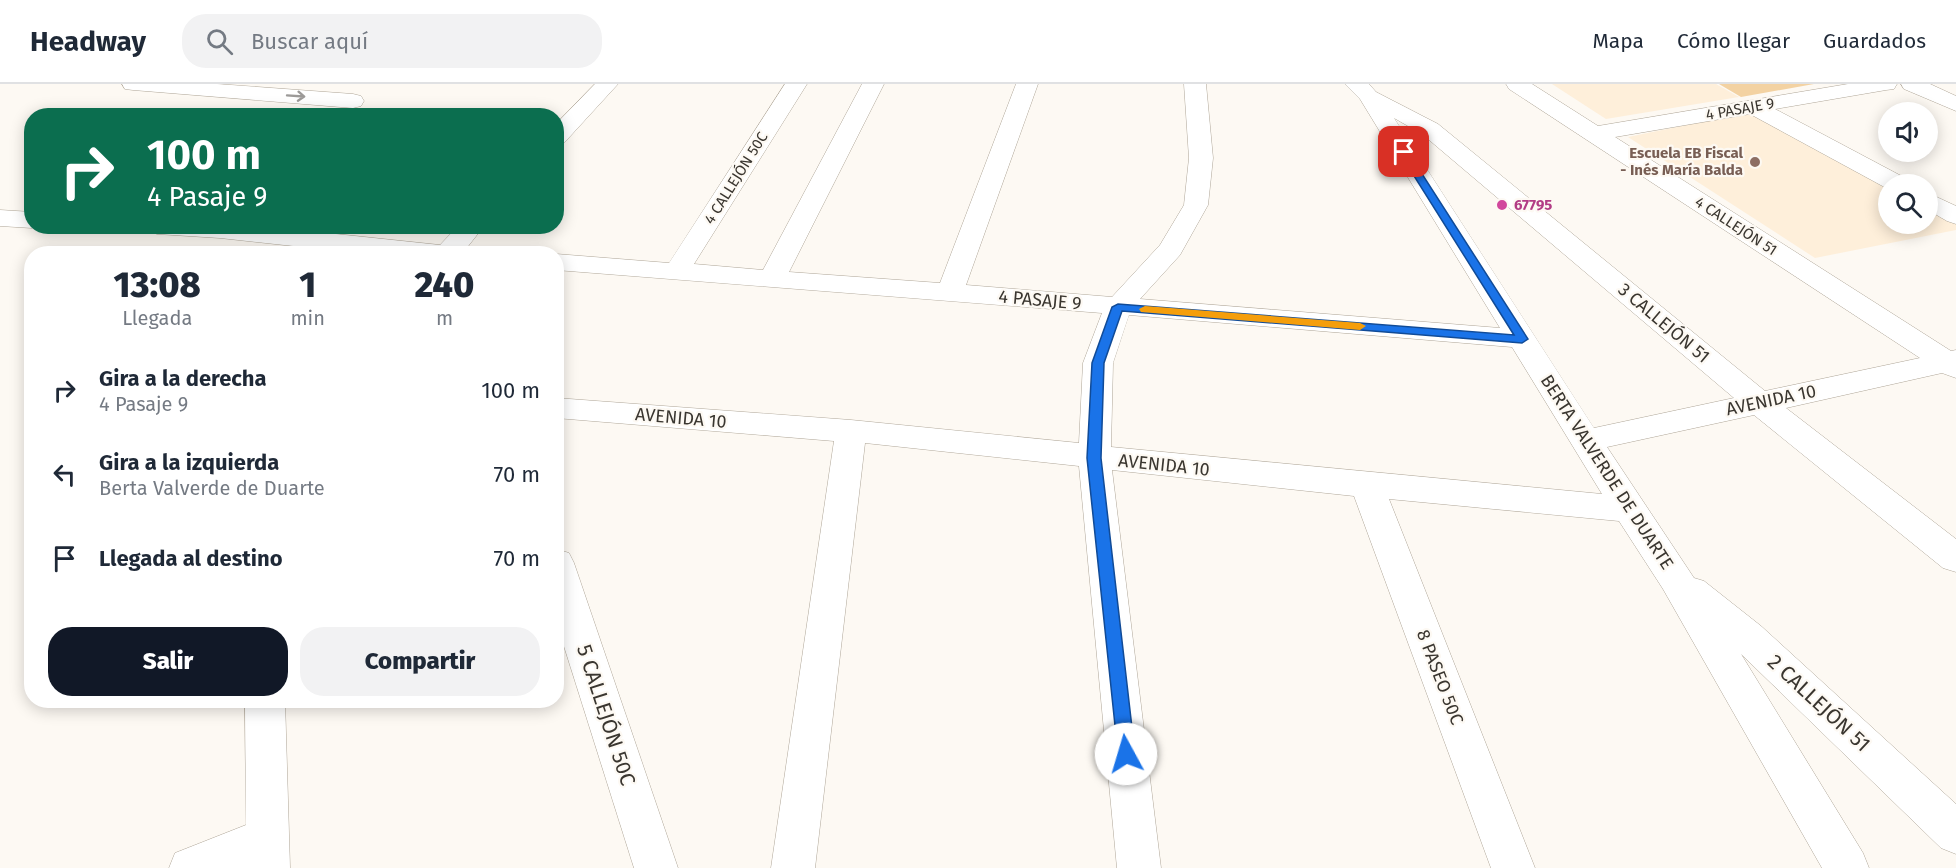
<!DOCTYPE html>
<html lang="es">
<meta charset="utf-8">
<style>
:root{--surface:#fff;--page:#f2f2f3;--text:#1f2937;--muted:#747a83;--line:#e0e1e3;--accent:#111827}
body{margin:0;font-family:"Fira Sans",sans-serif;background:var(--page);color:var(--text);height:100vh;display:flex;flex-direction:column;font-size:22px;white-space:nowrap}
*{box-sizing:border-box;margin:0}
p{font-size:20px;color:var(--muted)}
.icon{flex:none;width:33px;height:33px;fill:none;stroke:currentColor;stroke-width:2;stroke-linecap:round;stroke-linejoin:round}
.map{position:relative;flex:1;overflow:hidden}
.panel{position:absolute;left:24px;top:162px;width:540px;height:462px;display:flex;flex-direction:column;background:var(--surface);border-radius:24px;box-shadow:0 3px 15px #0003}
.panel>*{flex:none}
.guide{position:absolute;left:24px;top:24px;width:540px;height:126px;border-radius:24px;box-shadow:0 3px 15px #0003;background:#0b6e4f;color:#fff;overflow:hidden}
.buttons{position:absolute;left:1878px;top:18px;display:grid;gap:12px}
.buttons a{display:grid;place-items:center;width:60px;height:60px;border-radius:50%;background:var(--surface);box-shadow:0 3px 15px #0003;font-size:30px}
.pin{position:absolute;display:grid;place-items:center;width:51px;height:51px;color:#fff;margin:-26px;border-radius:12px;box-shadow:0 3px 9px #0006}
.me{position:absolute;width:66px;margin:-33px;rotate:354deg;stroke-linejoin:round;filter:drop-shadow(0 0 4px #0008)}
.turn{display:flex;align-items:center;gap:21px;height:126px;padding:0 24px;font-size:27px}
.turn .icon{width:78px;height:78px;stroke-width:2.5}
.turn b{display:block;font-size:42px;line-height:51px}
.eta{display:flex;justify-content:space-evenly;align-items:center;height:102px;text-align:center}
.eta b{font-size:36px;font-weight:800;line-height:42px}
.action{display:flex;gap:12px;margin-top:auto;padding:12px 24px}
.action a{flex:1;height:69px;border-radius:24px;background:var(--accent);color:#fff;font-size:24px;font-weight:800;line-height:69px;text-align:center}
.action a+a{background:var(--page);color:var(--text)}
ul{padding:0;list-style:none}
li{display:flex;align-items:center;gap:18px;height:84px;padding:0 24px}
li div{flex:1}
li b{display:block;font-size:22px}
li em{font-style:normal}
header{display:flex;align-items:center;gap:36px;box-sizing:border-box;height:84px;padding:0 30px;background:var(--surface);border-bottom:2px solid var(--line)}
header strong{font-size:28px}
nav{display:flex;gap:33px;margin-inline-start:auto;font-size:21px}
.search{width:420px;height:54px;background:var(--page);display:flex;align-items:center;gap:15px;box-sizing:border-box;padding:0 21px;border-radius:24px;color:var(--muted);font-size:22px}
.map>svg:first-child{display:block}
</style>
<header>
<strong>Headway</strong>
<div class="search"><svg class="icon" aria-label="search" viewBox="0 0 24 24"><circle cx="10" cy="10" r="6"/><path d="M15 15l6 6"/></svg>Buscar aquí</div>
<nav><a>Mapa</a><a>Cómo llegar</a><a>Guardados</a></nav>
</header>
<div class="map">
<svg width="1956" height="784" viewBox="0 0 1956 784">
<rect width="100%" height="100%" fill="#fdf9f3"/>
<g fill="#feefda">
<polygon points="1552,0 1716,0 1739,13 1606,35"/>
<polygon points="1755,27 1888,102 1888,140 1928,140 1928,124 1956,140 1956,146 1815,174 1628,53"/>
</g>
<polygon fill="#f3d2a2" points="1719,0 1814,0 1741,13"/>
<g fill="none" stroke-linecap="round" stroke-linejoin="round">
<g stroke="#afa698" stroke-width="1">
<g id="minor">
<polygon points="122,0 217,0 353,10 361,12 364,17 361,22 353,24 133,6 125,5"/>
<polygon points="595,0 618,0 564,59 556,61 556,40"/>
<path d="M785,0H807L694,180L763,186L862,0H884L789,188L940,199L1016,0H1038L966,201L1112,213L1160,161L1184,121L1189,74L1184,0H1206L1213,74L1208,121L1180,171L1140,215L1500,244L1360,15L1345,0H1369L1376,8L1438,40L1765,307L1920,274L1509,5L1506,0H1532L1598,42L1848,0H1897L1894,5L1886,6L1775,25L1907,95L1910,100H1888V105L1750,30L1615,53L1951,267L1956,266V294L1942,289L1786,324L1956,455V488L1943,484L1754,331L1607,363L1694,494L1704,497L1761,542L1956,720V770L1941,764L1741,570L1863,769L1869,784H1822L1663,505L1619,437L1389,415L1535,784H1491L1354,412L1112,386L1161,784H1117L1079,382L865,359L815,784H771L834,357L556,334V314L851,336L1079,359L1083,279L1102,229L556,186V170L669,179ZM1394,34L1422,50L1734,314L1594,344ZM1129,231L1512,263L1602,410L1111,363L1113,279Z"/>
<polygon points="1901,0 1930,0 1956,12 1956,27 1904,5"/>
<polygon points="1928,109 1956,122 1956,140 1947,137 1928,126"/>
<polygon points="0,126 32,128 32,142 36,142 32,144 0,142"/>
<polygon points="145,142 260,142 440,161 458,142 484,142 462,170 367,170 220,154 157,150 148,147"/>
<polygon points="556,465 569,469 574,479 678,784 634,784 556,537"/>
<polygon points="245,616 285,616 290,784 169,784 175,769 246,741"/>
</g>
</g>
<use href="#minor" fill="#fff" fill-rule="evenodd"/>
</g>
<defs><path id="oneway-shaft" d="M-6 0H5M1.5-3L5.5 0L1.5 3" fill="none" stroke-width="1.6" stroke-linecap="round" stroke-linejoin="round" transform="scale(1.5)"/></defs>
<use stroke="#9c9a98" href="#oneway-shaft" transform="translate(296 12) rotate(4)"/>
<polygon fill="#1a73e8" stroke="#114b97" stroke-width="1.5" points="1404,65 1408,68 1528,255 1522,259 1122,227 1104,279 1101,374 1135,670 1133,675 1126,678 1120,675 1118,670 1087,374 1092,279 1112,223 1118,220 1514,251 1399,68"/>
<polygon fill="#f59e0b" points="1145,222 1360,239 1366,242 1360,246 1141,228 1139,225"/>
<circle fill="#8d6e63" stroke="#fdf9f3" stroke-width="2" cx="1755" cy="78" r="6"/>
<circle fill="#d1479c" stroke="#fdf9f3" stroke-width="2" cx="1502" cy="121" r="6"/>
<g text-anchor="middle" dominant-baseline="central" stroke-width="4.5" stroke-linejoin="round" paint-order="stroke">
<g font-size="15" fill="#3a3630" stroke="#fdf9f3">
<text transform="translate(1740 25) rotate(-10)">4 PASAJE 9</text>
<text transform="translate(736 94) rotate(-58)">4 CALLEJÓN 50C</text>
<text transform="translate(1736 142) rotate(33)">4 CALLEJÓN 51</text>
</g>
<g font-size="15" font-weight="bold" fill="#785e54" stroke="#fdf9f3" text-anchor="end">
<text x="1743" y="69">Escuela EB Fiscal<tspan x="1743" dy="17">- Inés María Balda</tspan></text>
</g>
<g font-size="15" font-weight="bold" fill="#b23c85" stroke="#fdf9f3" text-anchor="start">
<text x="1514" y="121">67795</text>
</g>
<g font-size="18" fill="#3a3630" stroke="#fdf9f3">
<text transform="translate(1040 216) rotate(5)">4 PASAJE 9</text>
<text transform="translate(1664 239) rotate(40)">3 CALLEJÓN 51</text>
<text transform="translate(1771 316) rotate(-12)">AVENIDA 10</text>
<text transform="translate(681 334) rotate(5)">AVENIDA 10</text>
<text transform="translate(1164 381) rotate(6)">AVENIDA 10</text>
<text transform="translate(1607 388) rotate(57)">BERTA VALVERDE DE DUARTE</text>
<text transform="translate(1440 593) rotate(69)">8 PASEO 50C</text>
</g>
<g font-size="21" fill="#3a3630" stroke="#fdf9f3">
<text transform="translate(1819 619) rotate(43)">2 CALLEJÓN 51</text>
<text transform="translate(606 631) rotate(72)">5 CALLEJÓN 50C</text>
</g>
</g>
</svg>
<div class="buttons">
<a><svg class="icon" aria-label="sound" viewBox="0 0 24 24"><path d="M4 9h4l5-4v14l-5-4H4zM17 9q2 3 0 6"/></svg></a>
<a><svg class="icon" aria-label="search" viewBox="0 0 24 24"><circle cx="10" cy="10" r="6"/><path d="M15 15l6 6"/></svg></a>
</div>
<div class="pin" style="left:1404px;top:68px;background:#d93025"><svg class="icon" aria-label="arrive" viewBox="0 0 24 24"><path d="M6 21V4h12l-3 4 3 4H6"/></svg></div>
<svg class="me" style="left:1126px;top:670px" viewBox="-20 -20 40 40"><circle r="19" fill="#fff"/><path d="M0-13L10 11 0 6-10 11z" fill="#1a73e8"/></svg>
<div class="guide">
<div class="turn"><svg class="icon" aria-label="right" viewBox="0 0 24 24"><path d="M7 20v-9h11M14 6l5 5-5 5"/></svg><div><b>100 m</b>4 Pasaje 9</div></div>
</div>
<section class="panel">
<div class="eta">
<div><b>13:08</b><p>Llegada</p></div>
<div><b>1</b><p>min</p></div>
<div><b>240</b><p>m</p></div>
</div>
<ul>
<li><svg class="icon" aria-label="right" viewBox="0 0 24 24"><path d="M7 20v-9h11M14 6l5 5-5 5"/></svg><div><b>Gira a la derecha</b><p>4 Pasaje 9</p></div><em>100 m</em></li>
<li><svg class="icon" aria-label="left" viewBox="0 0 24 24"><path d="M17 20v-9H6M10 6l-5 5 5 5"/></svg><div><b>Gira a la izquierda</b><p>Berta Valverde de Duarte</p></div><em>70 m</em></li>
<li><svg class="icon" aria-label="arrive" viewBox="0 0 24 24"><path d="M6 21V4h12l-3 4 3 4H6"/></svg><div><b>Llegada al destino</b></div><em>70 m</em></li>
</ul>
<div class="action"><a>Salir</a><a>Compartir</a></div>
</section>
</div>
